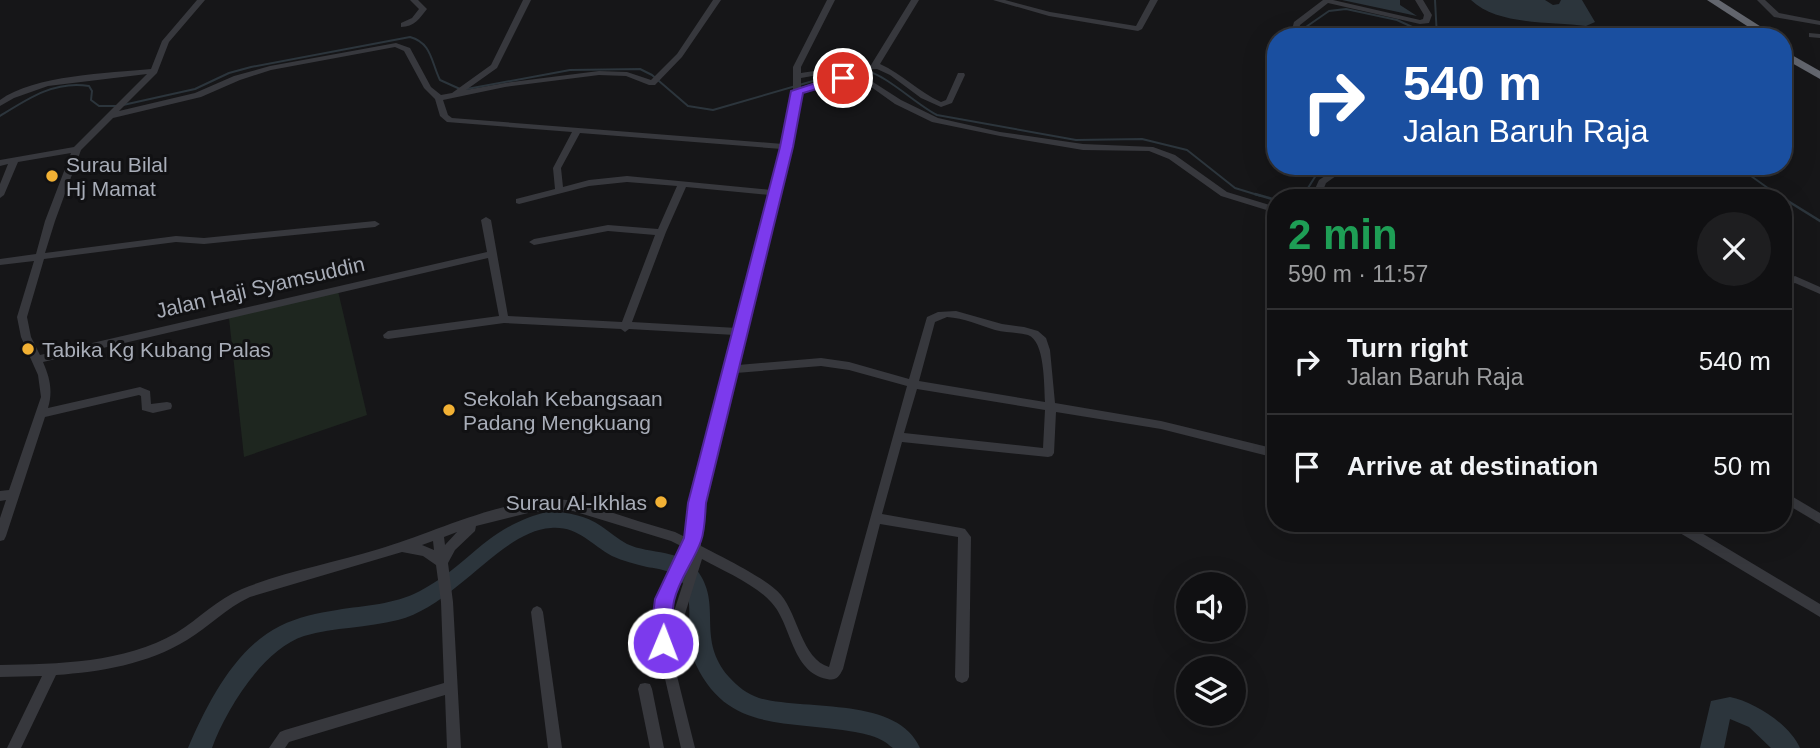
<!DOCTYPE html>
<meta charset="utf-8">
<style>
:root{--surface:#101012;--page:#1e1e20;--text:#f1f3f6;--muted:#9c9d9f;--line:#303032}
body{margin:0;font-family:Arial,sans-serif;background:var(--page);color:var(--text);height:100vh;display:flex;flex-direction:column;font-size:26px;white-space:nowrap}
*{box-sizing:border-box;margin:0}
p{font-size:23px;color:var(--muted)}
.icon{flex:none;width:38px;height:38px;fill:none;stroke:currentColor;stroke-width:2;stroke-linecap:round;stroke-linejoin:round}
.map{position:relative;flex:1;overflow:hidden}
.sheet{position:absolute;left:1267px;top:189px;width:525px;height:343px;display:flex;flex-direction:column;background:var(--surface);border-radius:28px;box-shadow:0 7px 28px #0002,0 0 0 2px var(--line)}
.sheet>*{flex:none}
.top-card{position:absolute;left:1267px;top:28px;width:525px;height:147px;border-radius:28px;box-shadow:0 7px 28px #0002,0 0 0 2px var(--line);background:#1a4fa0;color:#fff;overflow:hidden}
.controls{position:absolute;left:1176px;top:572px;display:grid;gap:14px}
.controls a{display:grid;place-items:center;width:70px;height:70px;border-radius:50%;background:var(--surface);box-shadow:0 7px 28px #0002,0 0 0 2px var(--line);font-size:35px}
.pin{position:absolute;display:grid;place-items:center;width:60px;height:60px;color:#fff;margin:-30px;border:4px solid #fff;border-radius:50%;box-shadow:0 2px 7px #0007}
.me{position:absolute;width:77px;margin:-38px;rotate:1deg;stroke-linejoin:round;filter:drop-shadow(0 0 5px #0008)}
.turn{display:flex;align-items:center;gap:24px;height:147px;padding:0 21px;font-size:32px}
.turn .icon{width:91px;height:91px;stroke-width:2.5}
.turn b{display:block;font-size:49px;line-height:60px}
.round{display:grid;place-items:center;flex:none;width:74px;height:74px;border-radius:37px;background:var(--page)}
.headline{display:flex;align-items:center;justify-content:space-between;height:119px;padding:0 21px}
h1{font-size:42px;font-weight:700;line-height:52px;color:#1e9e55}
ul{padding:0;list-style:none}
li{display:flex;align-items:center;gap:21px;height:105px;padding:0 21px;border-top:2px solid var(--line)}
li div{flex:1}
li b{display:block;font-size:26px}
li em{font-style:normal}
.map>svg:first-child{display:block}
</style>
<div class="map">
<svg width="1820" height="748" viewBox="0 0 1820 748">
<rect width="100%" height="100%" fill="#161618"/>
<polygon fill="#1e261f" points="338,291 367,415 244,457 229,318"/>
<g fill="#2c353c">
<polygon points="1342,0 1400,0 1400,5 1417,16"/>
<path d="M1471,0H1545L1553,5L1559,4L1561,0H1582L1595,22L1586,26C1551,21 1498,26 1471,0Z"/>
</g>
<g fill="none" stroke-linecap="round" stroke-linejoin="round">
<g stroke="#2c353c" stroke-width="2">
<polyline points="1435,0 1437,37"/>
<polyline points="1300,37 1303,29 1329,11 1346,9 1397,20 1434,37"/>
<path d="M467,89L570,70L640,69L652,75L688,106L713,110L844,72C851,71 859,69 866,71C885,74 917,105 937,115L1076,140L1142,139L1187,150L1235,188L1261,196"/>
<path d="M123,105L195,89L229,73L251,67L410,37C432,43 431,62 440,80L460,89"/>
<path d="M0,116C27,99 55,80 89,86L92,91L91,100L99,106H117"/>
<polyline points="1737,166 1779,196"/>
<polyline points="1303,196 1318,172 1328,166"/>
</g>
<g stroke="#2c353c" stroke-width="2.5">
<polyline points="1255,194 1276,200"/>
<polyline points="1776,194 1782,198"/>
<polyline points="1302,198 1305,194"/>
<polyline points="1783,198 1820,221"/>
</g>
<g fill="#2c353c" fill-rule="evenodd">
<path d="M551,511C569,513 585,515 601,526C610,532 618,539 627,544C650,555 683,548 699,573C722,607 696,639 729,677C737,686 747,694 759,698C804,711 898,696 920,748C912,748 900,748 893,748C891,747 887,743 885,742C876,736 865,734 855,732C787,719 725,735 693,658C684,635 695,603 684,585C676,571 661,569 647,567C635,564 623,561 612,556C590,544 578,526 551,528C501,531 456,605 398,620C367,628 335,627 304,636C263,649 226,710 212,748H188C207,704 235,648 280,626C298,617 317,613 337,610C366,605 393,605 420,591C472,564 485,526 551,511Z"/>
<path d="M1730,697C1755,702 1790,725 1800,748H1771L1749,727L1730,719L1724,748H1700L1711,701Z"/>
</g>
<g fill="#37383d" fill-rule="evenodd">
<path d="M197,0H205L169,42L157,73L119,111L195,93L234,76L270,66L396,43L410,48L431,87L441,95L452,93L491,65L523,0H531L497,68L466,90L505,83L599,71L627,72L651,80L677,54L713,0H721L682,57L655,85H649L626,76L599,75L505,87L443,100L448,115L452,118L783,144L793,91V67L827,0H835L801,67V73L847,66L871,65L911,0H919L880,64C902,74 919,92 941,102L946,100L958,73H964L965,75L952,103L941,107L921,98L890,75L877,69L847,70L801,78V87L834,77L862,75L901,100L938,118L1000,132L1083,144L1153,147L1175,155L1227,192L1276,207V213L1221,196L1169,159L1149,151L1083,150L1000,136L932,122L895,104L860,79L835,81L801,92L791,147L738,365L821,358L849,362L909,379L927,317L938,312L956,311L1002,324L1024,327L1038,331L1046,338L1050,350L1055,403L1161,421L1276,449V458L1161,429L1056,412L1054,453L1052,456L1048,457L902,442L882,514L961,528L965,529L971,537L969,677L967,681L962,683L957,681L955,677L958,537L880,524L843,669C839,677 836,681 827,679C791,672 792,624 771,602C756,585 722,570 702,559L672,656L695,748H681L654,631L659,599L683,547L671,541L573,511L532,512L476,526L475,531L455,550L448,563L453,602L461,748H447L445,695L289,742L285,748H269L280,732L285,730L444,683L441,602L436,565L423,556L402,552L250,597C226,608 209,627 187,640C148,664 100,672 56,675L21,748H7L42,676L0,677V665C58,664 124,663 176,633C199,619 217,599 242,589C286,571 334,563 379,549C434,533 517,491 573,501C584,503 594,507 604,510C628,518 651,525 675,532L687,538L689,536L688,518L735,335L629,329L625,332L621,329L504,323L388,339L384,338L383,335L388,331L499,316L488,258L43,362C50,378 53,391 48,408L140,387L150,391L151,404L167,402L171,403L172,406L171,409L153,413L142,410L141,396L139,395L45,417L6,536L4,540L0,541V518L6,500L0,501V491L9,490L41,397L38,375L21,337L17,317L34,261L0,265V259L36,254L45,221L71,153L18,162L4,195L0,198V184L8,164L0,166V160L74,147L147,74L48,86L14,98L0,106V100C34,75 109,73 151,69L162,41ZM395,47L404,51L424,88L435,99L440,116L447,122L572,132L553,168L555,189L516,199V203L519,204L589,186L627,182L677,186L658,229L608,225L534,239L529,242L534,245L608,231L655,235L622,322L508,316L491,220L486,217L481,220L487,252L40,355L31,337L27,317L44,259L176,242L204,244L375,227L380,224L375,221L204,238L176,236L45,253L55,221L81,150L113,118L201,97L240,80L271,70ZM580,133L782,149L772,190L627,176L589,180L563,187L561,168ZM686,187L770,195L737,328L632,322L666,232ZM947,317C964,318 979,325 995,330C1006,333 1017,332 1028,335C1045,341 1044,385 1045,402L919,381L935,322ZM821,366L849,370L907,386L829,667C802,659 798,615 781,595C768,579 722,557 701,546L700,518L736,373ZM917,389L1045,410L1043,448L904,433ZM457,532L445,545L444,537ZM433,541L434,550L422,545ZM690,558V562L667,633L671,599Z"/>
<path d="M410,0H418L427,9C420,18 414,27 401,27V23L412,18L419,9Z"/>
<polygon points="993,0 1005,0 1050,12 1136,26 1150,0 1158,0 1142,29 1138,31 1049,16"/>
<polygon points="1323,0 1333,0 1420,20 1423,19 1424,15 1415,0 1423,0 1432,15 1429,23 1420,24 1328,3 1300,25 1298,37 1290,37 1294,22"/>
<polygon points="1757,0 1765,0 1779,13 1820,21 1820,25 1774,17"/>
<polygon points="1809,33 1820,34 1820,38 1809,37"/>
<polygon points="1340,166 1350,166 1326,183 1320,198 1311,198 1319,180"/>
<polygon points="1795,276 1820,287 1820,294 1795,283 1783,288 1783,281"/>
<polygon points="1783,491 1820,513 1820,524 1783,502"/>
<polygon points="1668,523 1685,523 1820,604 1820,617 1670,527"/>
<polygon points="537,606 541,608 543,612 562,748 548,748 531,612 533,608"/>
<polygon points="645,683 650,684 652,689 664,748 650,748 638,689 640,684"/>
</g>
<g fill="#63666e" fill-rule="evenodd">
<polygon points="1707,0 1719,0 1777,37 1764,37"/>
<polygon points="1783,50 1820,71 1820,79 1783,58"/>
</g>
</g>
<path fill="#7c3aed" stroke="#51269a" stroke-width="2" d="M843,74L848,78L847,80L803,93L793,147L706,503C705,515 705,530 701,541C694,561 679,579 674,601C671,615 674,640 670,650L663,652L656,650L651,631L655,599L684,538L688,503L780,147L791,91Z"/>
<g fill="#f2b134" stroke="#111113" stroke-width="2.5">
<circle cx="52" cy="176" r="7"/>
<circle cx="28" cy="349" r="7"/>
<circle cx="449" cy="410" r="7"/>
<circle cx="661" cy="502" r="7"/>
</g>
<g text-anchor="middle" dominant-baseline="central" stroke-width="6" stroke-linejoin="round" paint-order="stroke">
<g font-size="21" fill="#a8adb8" stroke="#111113" text-anchor="start">
<text x="66" y="164">Surau Bilal<tspan x="66" dy="24">Hj Mamat</tspan></text>
<text x="42" y="349">Tabika Kg Kubang Palas</text>
<text x="463" y="398">Sekolah Kebangsaan<tspan x="463" dy="24">Padang Mengkuang</tspan></text>
<text x="647" y="502" text-anchor="end">Surau Al-Ikhlas</text>
</g>
<g font-size="21" fill="#a8adb8" stroke="#111113">
<text transform="translate(260 287) rotate(-13)">Jalan Haji Syamsuddin</text>
</g>
</g>
</svg>
<div class="controls">
<a><svg class="icon" aria-label="sound" viewBox="0 0 24 24"><path d="M4 9h4l5-4v14l-5-4H4zM17 9q2 3 0 6"/></svg></a>
<a><svg class="icon" aria-label="layers" viewBox="0 0 24 24"><path d="M12 4l9 5-9 5-9-5zM3 14l9 5 9-5"/></svg></a>
</div>
<div class="pin" style="left:843px;top:78px;background:#d93025"><svg class="icon" aria-label="arrive" viewBox="0 0 24 24"><path d="M6 21V4h12l-3 4 3 4H6"/></svg></div>
<svg class="me" style="left:663px;top:643px" viewBox="-20 -20 40 40"><circle r="17" fill="#7c3aed" stroke="#fff" stroke-width="3"/><path d="M0-11L8 9 0 5-8 9z" fill="#fff"/></svg>
<div class="top-card">
<div class="turn"><svg class="icon" aria-label="right" viewBox="0 0 24 24"><path d="M7 20v-9h11M14 6l5 5-5 5"/></svg><div><b>540 m</b>Jalan Baruh Raja</div></div>
</div>
<section class="sheet">
<div class="headline"><div><h1>2 min</h1><p>590 m · 11:57</p></div><a class="round"><svg class="icon" aria-label="close" viewBox="0 0 24 24"><path d="M6 6l12 12M18 6L6 18"/></svg></a></div>
<ul>
<li><svg class="icon" aria-label="right" viewBox="0 0 24 24"><path d="M7 20v-9h11M14 6l5 5-5 5"/></svg><div><b>Turn right</b><p>Jalan Baruh Raja</p></div><em>540 m</em></li>
<li><svg class="icon" aria-label="arrive" viewBox="0 0 24 24"><path d="M6 21V4h12l-3 4 3 4H6"/></svg><div><b>Arrive at destination</b></div><em>50 m</em></li>
</ul>
</section>
</div>
